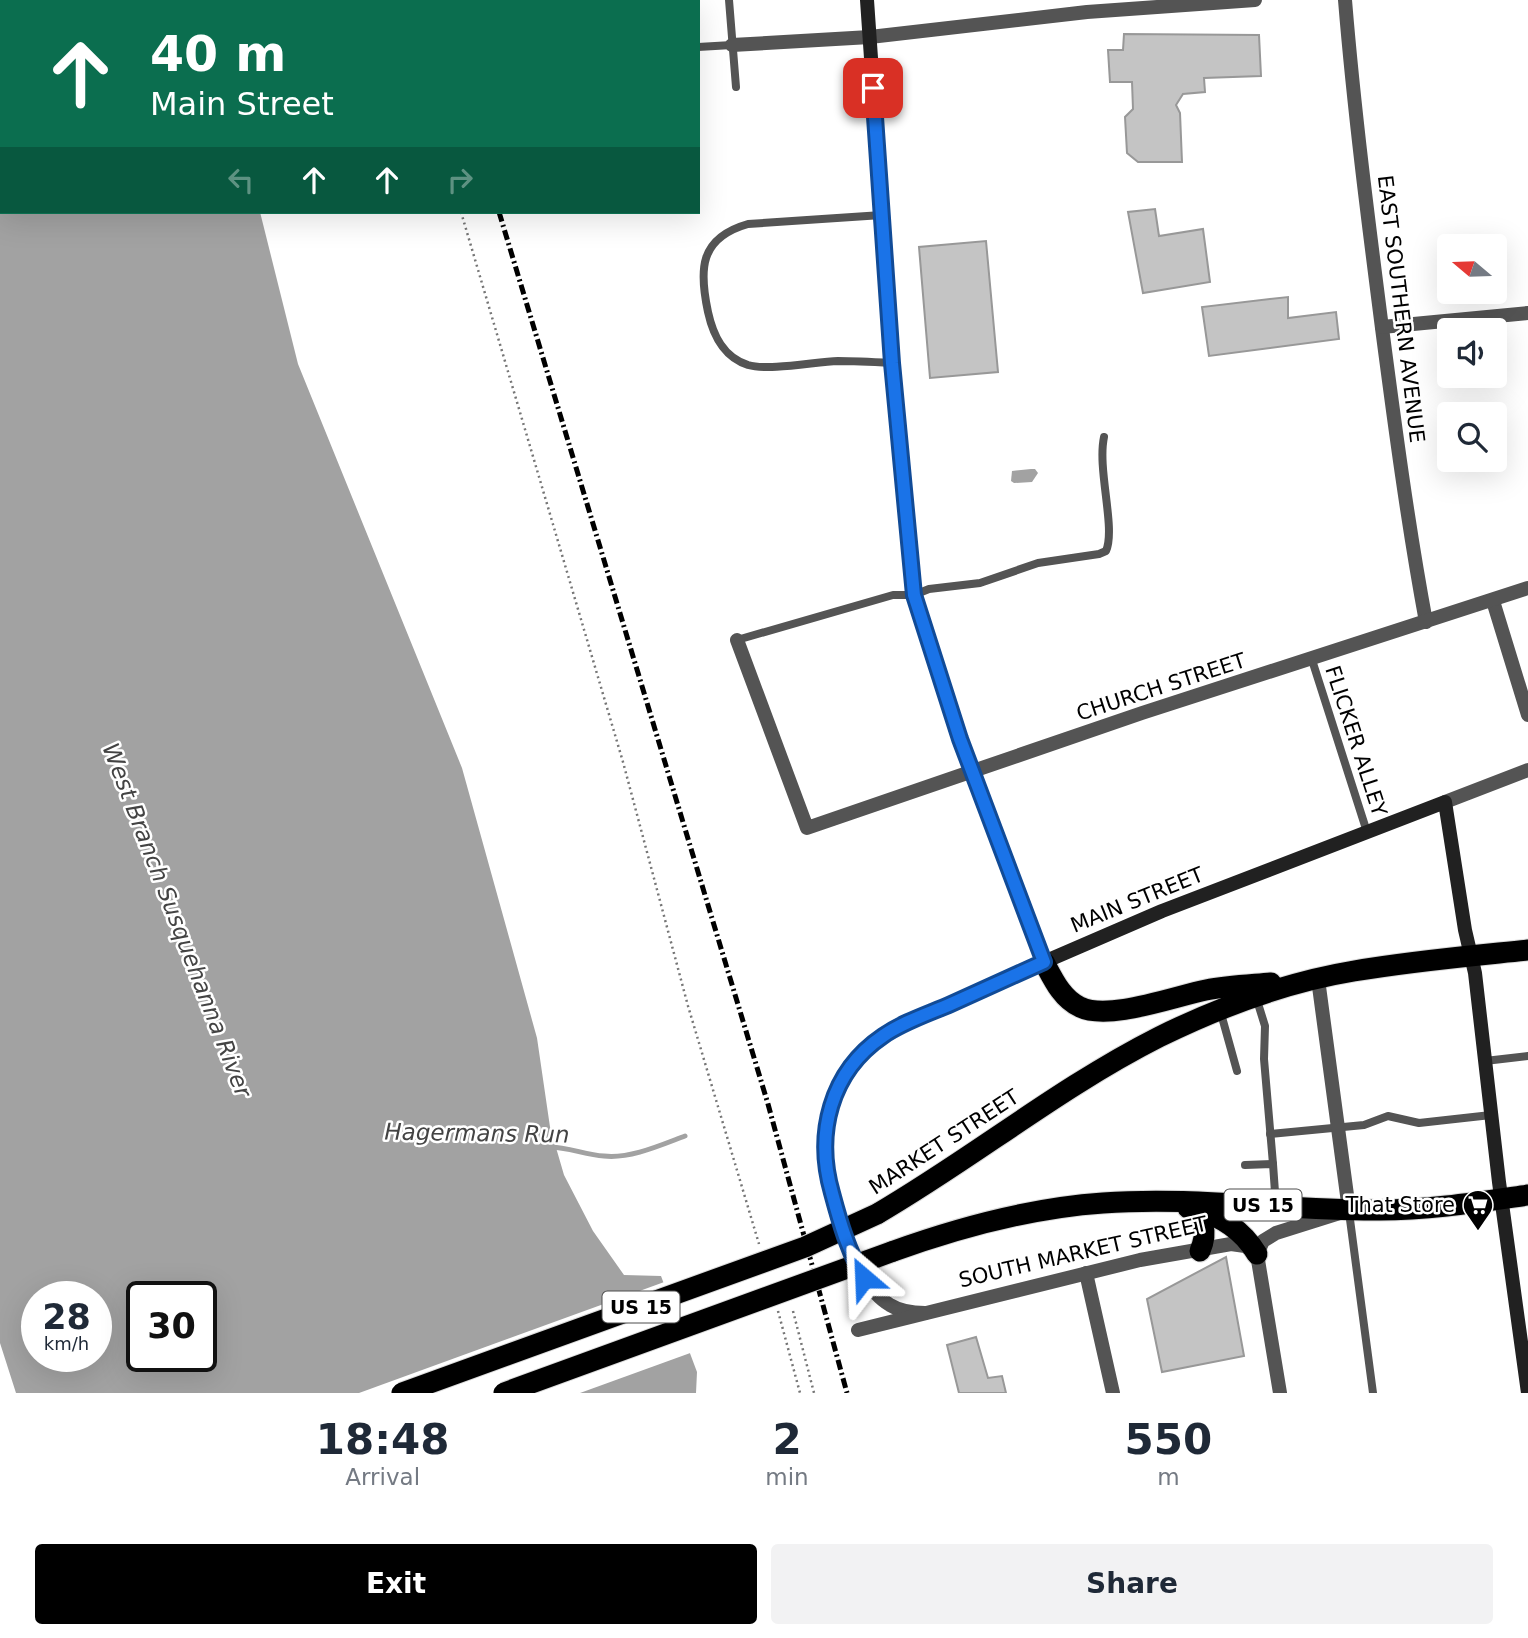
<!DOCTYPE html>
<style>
:root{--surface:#fff;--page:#f2f2f3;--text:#1f2937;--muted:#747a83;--accent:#000}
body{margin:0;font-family:"DejaVu Sans",sans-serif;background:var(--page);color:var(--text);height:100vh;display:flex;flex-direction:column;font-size:26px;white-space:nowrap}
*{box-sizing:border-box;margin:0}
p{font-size:23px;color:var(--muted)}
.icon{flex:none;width:38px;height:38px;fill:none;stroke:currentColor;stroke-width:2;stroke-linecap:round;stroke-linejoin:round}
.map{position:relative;height:1393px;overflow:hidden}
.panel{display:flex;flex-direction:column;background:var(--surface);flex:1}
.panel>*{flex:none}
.top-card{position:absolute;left:0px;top:0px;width:700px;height:214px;box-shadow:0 7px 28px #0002;background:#0b6e4f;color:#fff;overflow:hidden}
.needle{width:46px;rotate:289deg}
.buttons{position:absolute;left:1437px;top:234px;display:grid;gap:14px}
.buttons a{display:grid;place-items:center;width:70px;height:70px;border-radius:7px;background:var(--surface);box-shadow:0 7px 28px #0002;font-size:35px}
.speed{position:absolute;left:21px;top:1281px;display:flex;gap:14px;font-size:35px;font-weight:700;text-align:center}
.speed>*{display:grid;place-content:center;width:91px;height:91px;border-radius:50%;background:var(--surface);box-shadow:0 7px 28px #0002;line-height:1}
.speed small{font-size:18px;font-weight:400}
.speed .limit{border:4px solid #111;border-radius:10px;background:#fff;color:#111}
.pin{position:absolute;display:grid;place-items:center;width:60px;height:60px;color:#fff;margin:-30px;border-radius:14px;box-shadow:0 4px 10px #0006}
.me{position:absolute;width:77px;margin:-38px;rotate:334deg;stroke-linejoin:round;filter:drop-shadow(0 0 5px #0008)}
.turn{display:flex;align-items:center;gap:24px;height:147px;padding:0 35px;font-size:32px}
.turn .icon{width:91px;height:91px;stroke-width:2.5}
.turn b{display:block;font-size:49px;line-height:60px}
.lanes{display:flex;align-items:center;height:66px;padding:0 35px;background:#0003;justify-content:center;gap:35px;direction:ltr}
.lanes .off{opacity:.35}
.eta{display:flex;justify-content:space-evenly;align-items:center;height:119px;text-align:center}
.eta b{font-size:42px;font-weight:800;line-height:49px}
.primary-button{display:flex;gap:14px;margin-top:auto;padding:14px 35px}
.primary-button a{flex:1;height:80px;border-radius:7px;background:var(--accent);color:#fff;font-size:28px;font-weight:800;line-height:80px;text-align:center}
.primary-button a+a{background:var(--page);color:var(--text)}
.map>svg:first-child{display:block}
</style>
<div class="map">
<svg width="1528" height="1393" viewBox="0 0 1528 1393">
<rect width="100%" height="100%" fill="#fff"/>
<g fill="#a2a2a2" fill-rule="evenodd">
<path d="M0,0H212V2H2V212H260L298,364L462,768L537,1038L550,1127L564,1175L593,1231L624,1275L661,1276L697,1372L696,1393H16L0,1343ZM37,1297H96V1356H37ZM142,1297H201V1356H142Z"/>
<polygon points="1031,469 1035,469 1038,473 1032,482 1014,483 1011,481 1012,471"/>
</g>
<polygon fill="#fff" points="667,1281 693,1352 580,1393 359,1393"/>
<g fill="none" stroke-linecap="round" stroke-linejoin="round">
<path stroke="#a2a2a2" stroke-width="5" d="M549,1147C569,1147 585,1155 604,1156C630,1159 661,1145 685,1136"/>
</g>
<g fill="#c4c4c4" stroke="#989898" stroke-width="2">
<polygon points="1124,34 1259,35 1261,76 1204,78 1205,92 1183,94 1176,105 1180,113 1182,162 1138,162 1127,153 1125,117 1133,109 1132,82 1110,82 1108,50 1123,50"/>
<polygon points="1155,209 1159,236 1203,229 1210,282 1143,293 1128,212"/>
<polygon points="986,241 998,372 930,378 919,247"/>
<polygon points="1288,297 1288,318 1336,312 1339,339 1209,356 1202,307"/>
<polygon points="1226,1257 1244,1356 1162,1372 1147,1299"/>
<polygon points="976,1337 988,1378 1002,1376 1006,1393 959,1393 947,1345"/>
</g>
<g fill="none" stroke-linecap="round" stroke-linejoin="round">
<g stroke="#dbdbdb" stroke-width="23">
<g id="highway">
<path d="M1044,962C1053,979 1062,999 1080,1007C1109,1021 1175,996 1206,990C1228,986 1249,985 1271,983"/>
<path d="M1188,1208C1205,1219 1208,1232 1200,1251"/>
<path d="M1195,1208C1222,1218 1242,1229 1257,1254"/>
<path d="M877,1214C973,1158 1060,1087 1159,1037C1220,1007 1287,982 1354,971C1412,961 1470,956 1528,950"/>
<path d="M891,1252C960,1227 1030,1208 1103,1203C1195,1196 1288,1211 1380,1210C1429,1210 1479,1202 1528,1195"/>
</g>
</g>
<g stroke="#767676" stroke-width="2.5" stroke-dasharray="2 3.5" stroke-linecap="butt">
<polyline points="403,0 404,2"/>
<polyline points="461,212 623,762 688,1006 759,1244"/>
<polyline points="778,1311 800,1393"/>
<polyline points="793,1311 814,1393"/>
</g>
<g stroke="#545454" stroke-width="8">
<polyline points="729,0 736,87"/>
<polyline points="698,47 732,45"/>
<path d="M882,215L748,224C699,238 699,270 708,312C713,335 723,357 748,365C770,371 814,362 838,361C856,361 874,362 892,363"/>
<path d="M737,640L893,595H914L929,589L980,583L1038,563L1099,554L1106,551C1116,528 1097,470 1104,437"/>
<polyline points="1312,660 1367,832"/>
<polyline points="1256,997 1265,1026 1264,1059 1273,1164"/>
<polyline points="1220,1010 1237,1071"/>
<polyline points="1485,1061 1528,1056"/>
<polyline points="1270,1134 1364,1125 1388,1116 1419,1123 1491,1115"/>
<polyline points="1245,1165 1273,1164 1276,1206"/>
<polyline points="1349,1212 1373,1393"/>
</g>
<g stroke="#545454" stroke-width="14">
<path d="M1345,0C1354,110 1368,219 1382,328C1395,427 1408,525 1426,622"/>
<polyline points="732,45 870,37 1087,12 1255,0"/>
<polyline points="1382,327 1528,313"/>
<polyline points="1493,601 1528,715"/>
<polyline points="737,640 807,828 1142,713 1528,588"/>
<polyline points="1445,802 1528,770"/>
<polyline points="1257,1254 1263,1241 1276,1233 1349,1210 1318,979"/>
<polyline points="1257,1254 1280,1393"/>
<polyline points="1086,1273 1113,1393"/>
<path d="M925,1313C913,1313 901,1312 890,1305C847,1280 819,1172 826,1126C830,1099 842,1075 860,1055C883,1030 917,1019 947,1005C979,991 1011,977 1044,962"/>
<polyline points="858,1330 1140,1260 1231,1244 1245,1246 1253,1251"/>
</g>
<polyline stroke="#212121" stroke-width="14" points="867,0 892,363 914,595 960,739 1044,962 1162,911 1445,802 1465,930 1475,973 1499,1182 1528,1393"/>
<use href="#highway" stroke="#000" stroke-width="21"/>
<g stroke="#000" stroke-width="5" stroke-dasharray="10 3.5 2 3.5" stroke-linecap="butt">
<polyline points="441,0 441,2"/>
<polyline points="499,212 768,1104 847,1393"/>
</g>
<g stroke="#dbdbdb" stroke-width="23" stroke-linecap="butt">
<g id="highway-bridge">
<polyline points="402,1393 805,1247 877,1214"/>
<polyline points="504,1393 891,1252"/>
</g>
</g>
<use href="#highway-bridge" stroke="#000" stroke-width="21"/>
</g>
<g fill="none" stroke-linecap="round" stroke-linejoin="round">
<g stroke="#114b97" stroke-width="18">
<path id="route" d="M864,1278C848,1251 840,1223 832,1193C815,1134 830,1072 883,1036C903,1022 928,1014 951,1004C982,990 1013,976 1044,962L960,739L914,595L892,363L873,88"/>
</g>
<use href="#route" stroke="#1a73e8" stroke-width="12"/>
</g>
<defs>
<g id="supermarket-pin" transform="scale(1.575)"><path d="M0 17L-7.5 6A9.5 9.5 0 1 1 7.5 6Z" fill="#000" stroke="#fff"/><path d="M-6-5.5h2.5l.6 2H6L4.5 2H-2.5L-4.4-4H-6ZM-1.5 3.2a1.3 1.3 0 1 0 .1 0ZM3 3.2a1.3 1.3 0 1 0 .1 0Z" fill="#fff"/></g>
</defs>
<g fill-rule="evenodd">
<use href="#supermarket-pin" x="1478" y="1205"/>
</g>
<g text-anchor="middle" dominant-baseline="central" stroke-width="5" stroke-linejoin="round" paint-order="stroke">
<g fill="#fff" stroke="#4c4c4c" stroke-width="2">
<rect x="1224.5" y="1189.5" width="77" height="31" rx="5"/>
<rect x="602.5" y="1291.5" width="77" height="31" rx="5"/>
</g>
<g font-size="19" font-weight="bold" fill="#000">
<text x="1263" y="1205">US 15</text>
<text x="641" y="1307">US 15</text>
</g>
<g font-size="21" fill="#000" stroke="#fff">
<text transform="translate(1401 309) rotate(83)">EAST SOUTHERN AVENUE</text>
<text transform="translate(1161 687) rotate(-18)">CHURCH STREET</text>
<text transform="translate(1356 741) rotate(72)">FLICKER ALLEY</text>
<text transform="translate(1137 900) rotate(-22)">MAIN STREET</text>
<text transform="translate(944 1142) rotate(-33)">MARKET STREET</text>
<text transform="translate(1083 1252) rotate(-13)">SOUTH MARKET STREET</text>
</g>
<g font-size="21" fill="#000" stroke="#fff" text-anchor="end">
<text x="1455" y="1205">That Store</text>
</g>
<g font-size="23" font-style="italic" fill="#434343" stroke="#fff">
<text transform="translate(177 920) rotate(69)">West Branch Susquehanna River</text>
<text transform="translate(477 1133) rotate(1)">Hagermans Run</text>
</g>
</g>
</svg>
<div class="buttons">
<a><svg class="needle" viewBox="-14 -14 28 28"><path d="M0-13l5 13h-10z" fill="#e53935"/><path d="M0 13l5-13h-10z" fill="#747a83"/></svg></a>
<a><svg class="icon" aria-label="sound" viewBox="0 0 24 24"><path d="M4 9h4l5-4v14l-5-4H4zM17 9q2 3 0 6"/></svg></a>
<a><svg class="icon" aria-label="search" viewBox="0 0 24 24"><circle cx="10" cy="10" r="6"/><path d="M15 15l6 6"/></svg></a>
</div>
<div class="speed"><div>28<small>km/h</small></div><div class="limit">30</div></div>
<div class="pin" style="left:873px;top:88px;background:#d93025"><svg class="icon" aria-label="arrive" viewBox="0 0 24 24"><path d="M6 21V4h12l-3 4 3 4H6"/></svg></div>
<svg class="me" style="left:864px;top:1278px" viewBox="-20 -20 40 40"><path d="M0-17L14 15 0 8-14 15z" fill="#1a73e8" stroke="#fff" stroke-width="4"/></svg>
<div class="top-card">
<div class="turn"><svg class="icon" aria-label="ahead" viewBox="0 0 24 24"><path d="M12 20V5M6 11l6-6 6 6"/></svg><div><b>40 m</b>Main Street</div></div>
<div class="lanes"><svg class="icon off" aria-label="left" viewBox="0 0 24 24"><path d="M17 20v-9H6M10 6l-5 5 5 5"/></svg><svg class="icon" aria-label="ahead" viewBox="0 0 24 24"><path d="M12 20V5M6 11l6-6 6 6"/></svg><svg class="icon" aria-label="ahead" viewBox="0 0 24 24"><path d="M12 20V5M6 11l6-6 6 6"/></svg><svg class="icon off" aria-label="right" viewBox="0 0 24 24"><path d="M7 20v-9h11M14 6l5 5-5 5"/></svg></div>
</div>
</div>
<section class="panel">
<div class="eta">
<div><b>18:48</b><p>Arrival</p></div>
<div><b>2</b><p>min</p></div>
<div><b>550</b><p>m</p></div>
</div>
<div class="primary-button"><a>Exit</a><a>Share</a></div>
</section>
